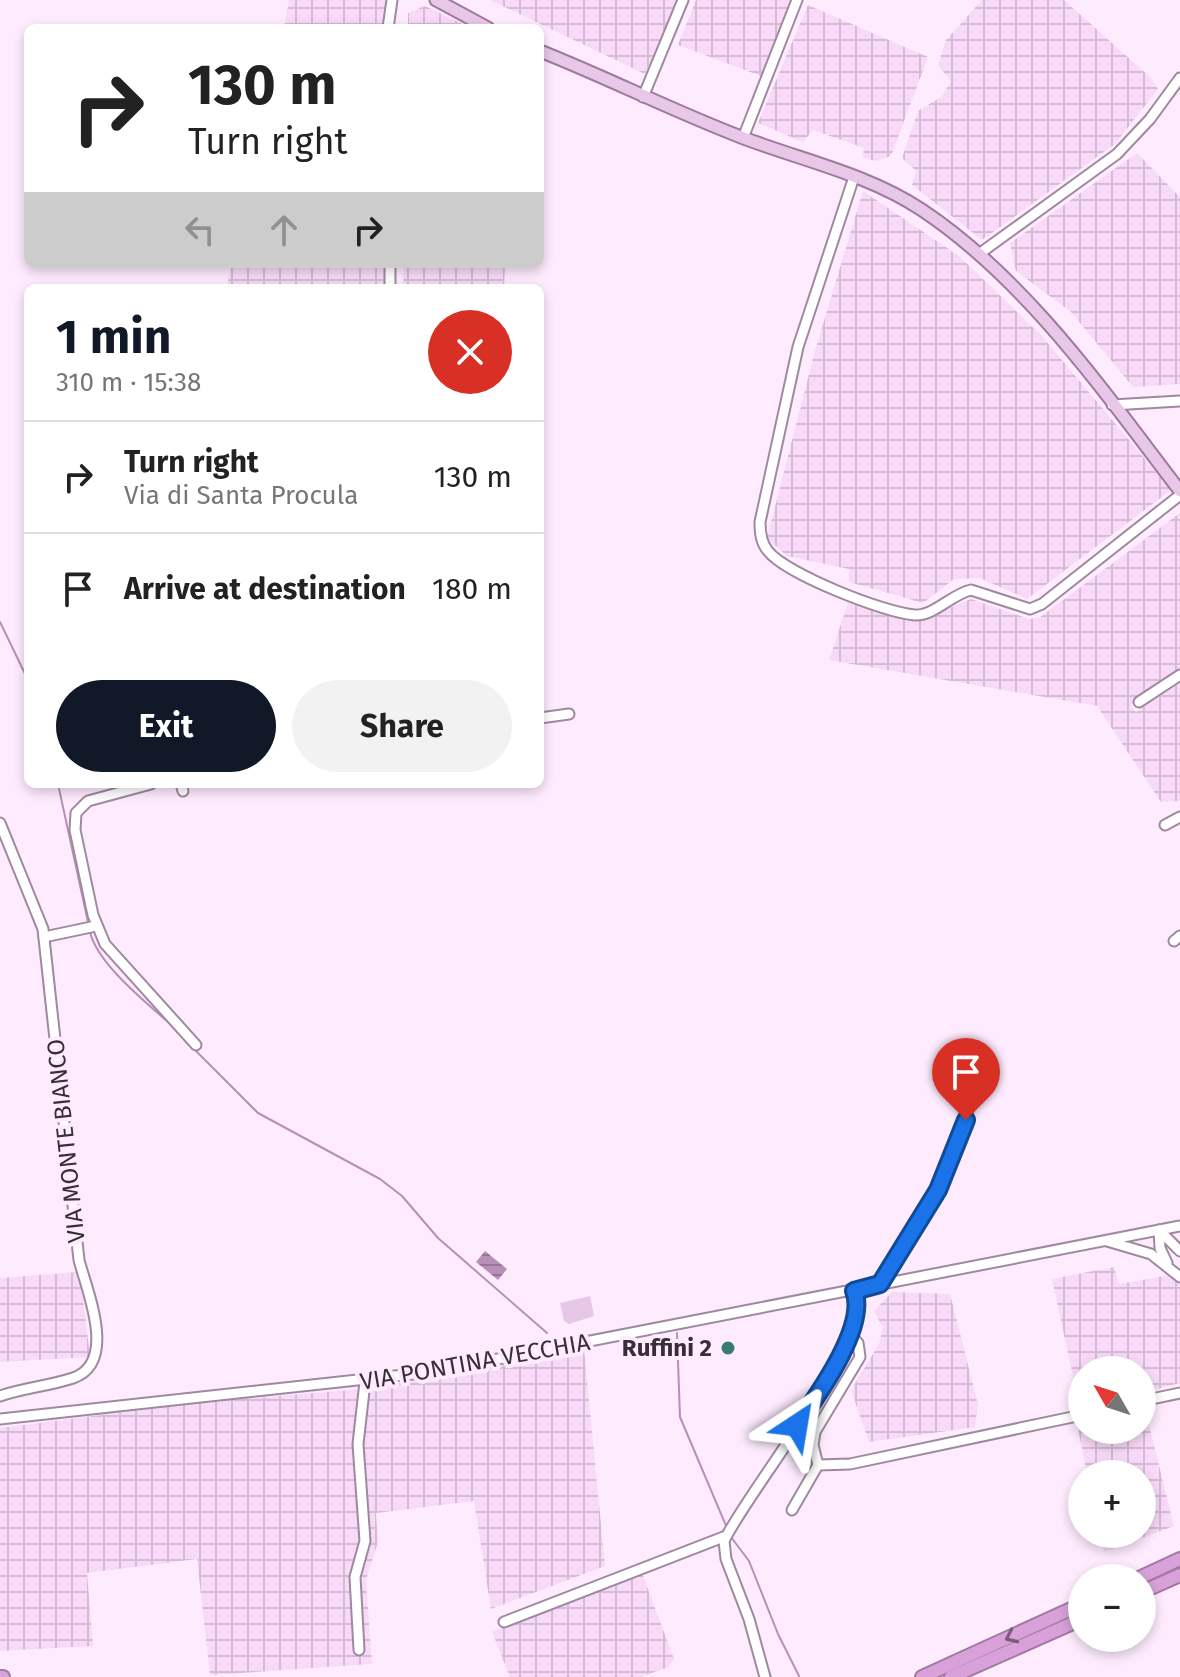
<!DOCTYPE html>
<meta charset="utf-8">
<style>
:root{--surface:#fff;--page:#f2f2f2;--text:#222;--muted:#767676;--line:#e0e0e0;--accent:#111827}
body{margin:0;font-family:"Fira Sans",sans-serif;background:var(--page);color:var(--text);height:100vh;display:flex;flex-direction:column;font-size:30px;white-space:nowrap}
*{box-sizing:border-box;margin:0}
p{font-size:26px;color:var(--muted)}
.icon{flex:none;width:44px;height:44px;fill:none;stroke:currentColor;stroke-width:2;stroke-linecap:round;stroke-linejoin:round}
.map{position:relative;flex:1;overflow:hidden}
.details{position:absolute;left:24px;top:284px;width:520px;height:504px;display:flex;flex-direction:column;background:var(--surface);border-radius:12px;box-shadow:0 4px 12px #0003}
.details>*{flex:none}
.guide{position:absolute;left:24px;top:24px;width:520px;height:244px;border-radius:12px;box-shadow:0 4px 12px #0003;background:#fff;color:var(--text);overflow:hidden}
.needle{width:52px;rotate:309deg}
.buttons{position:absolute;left:1068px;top:1356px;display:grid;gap:16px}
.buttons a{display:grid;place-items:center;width:88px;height:88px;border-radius:50%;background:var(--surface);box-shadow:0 4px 12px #0003;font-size:40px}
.pin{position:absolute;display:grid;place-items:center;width:68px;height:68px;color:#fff;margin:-82px -34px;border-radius:50% 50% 50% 0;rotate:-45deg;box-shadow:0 0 8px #0007}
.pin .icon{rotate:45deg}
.me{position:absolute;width:88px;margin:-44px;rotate:33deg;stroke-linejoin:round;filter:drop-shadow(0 0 6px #0008)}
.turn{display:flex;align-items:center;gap:28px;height:168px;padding:0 32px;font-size:36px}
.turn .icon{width:104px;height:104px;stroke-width:2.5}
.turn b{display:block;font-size:56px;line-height:68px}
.lanes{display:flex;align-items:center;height:76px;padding:0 32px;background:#0003;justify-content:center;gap:40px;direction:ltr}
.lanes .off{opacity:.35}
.round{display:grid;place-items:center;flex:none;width:84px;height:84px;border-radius:42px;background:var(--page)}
.summary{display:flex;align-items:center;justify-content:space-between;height:136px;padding:0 32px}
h1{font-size:48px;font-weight:700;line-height:60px;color:var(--accent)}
.primary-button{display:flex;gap:16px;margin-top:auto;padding:16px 32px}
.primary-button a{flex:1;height:92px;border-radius:48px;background:var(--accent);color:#fff;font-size:32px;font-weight:700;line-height:92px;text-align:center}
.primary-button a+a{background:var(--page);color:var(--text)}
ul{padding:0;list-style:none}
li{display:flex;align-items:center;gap:24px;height:112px;padding:0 32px;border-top:2px solid var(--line)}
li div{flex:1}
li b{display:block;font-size:30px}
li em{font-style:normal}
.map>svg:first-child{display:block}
</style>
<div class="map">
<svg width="1180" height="1677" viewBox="0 0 1180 1677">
<defs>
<pattern id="industrial-grid" width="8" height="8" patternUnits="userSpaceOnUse" patternTransform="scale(2)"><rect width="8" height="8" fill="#f8daf8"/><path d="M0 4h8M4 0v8" fill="none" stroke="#d5bbd5"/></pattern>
<pattern id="water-rules" width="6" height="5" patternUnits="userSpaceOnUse" patternTransform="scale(2)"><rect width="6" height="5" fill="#b78fb7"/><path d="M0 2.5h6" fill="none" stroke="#967596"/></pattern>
</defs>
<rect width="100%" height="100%" fill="#feebfe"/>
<g fill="url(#industrial-grid)">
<polygon points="289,0 385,0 385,28 284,28"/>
<polygon points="490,0 677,0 645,74"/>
<polygon points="696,0 790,0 761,76 678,45"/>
<polygon points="982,0 1064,0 1151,78 1158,89 1115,144 982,240 912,185 916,171 902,158 918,111 941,97 951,82 938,65 946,40"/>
<polygon points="808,5 928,57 891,156 876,161 863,158 864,148 813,130 803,142 758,123"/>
<polygon points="425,6 471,28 408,28 408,13"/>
<polygon points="1137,153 1180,197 1180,384 1133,387 1071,312 1016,271 1010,243"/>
<polygon points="863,191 959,256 1041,335 1171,490 1027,599 980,578 954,579 923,603 849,582 849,569 787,556 767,538 815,351"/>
<polygon points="231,264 384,264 384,288 227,288"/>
<polygon points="404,264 505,264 504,288 403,288"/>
<polygon points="1180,513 1180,671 1130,706 1136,712 1180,683 1180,801 1161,802 1097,706 829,660 848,603 916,622 971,599 1029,619 1039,618"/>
<polygon points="1114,1267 1119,1284 1170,1275 1180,1284 1180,1383 1142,1393 1142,1370 1082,1370 1082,1403 1079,1404 1052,1279"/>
<polygon points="80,1272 90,1357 0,1362 0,1278"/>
<polygon points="892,1292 950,1294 978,1404 975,1427 869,1442 851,1390 879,1344 883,1328 874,1311"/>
<polygon points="584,1349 605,1566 491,1609 474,1501 376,1513 378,1542 366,1580 372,1664 210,1675 197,1559 87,1573 93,1646 0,1651 0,1428 194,1403 373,1388"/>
<polygon points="1145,1409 1174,1526 1104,1552 1100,1534 1142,1534 1142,1474 1087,1474 1077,1423 1082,1422 1082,1430 1142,1430"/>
<polygon points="642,1573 674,1659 669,1667 640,1677 510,1677 492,1632"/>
</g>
<polygon fill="#e7c7e7" points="590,1296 594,1316 569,1324 564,1321 560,1303"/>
<polygon fill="url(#water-rules)" points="485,1251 507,1269 498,1280 476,1262"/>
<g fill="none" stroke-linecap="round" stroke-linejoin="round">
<g stroke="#b78fb7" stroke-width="2">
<polyline points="0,622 28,680"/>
<polyline points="58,784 88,922"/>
<path d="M90,932C98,966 152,1007 178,1031"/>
<polyline points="187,1042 258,1113 380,1179 402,1196 438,1238 547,1333"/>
<polyline points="677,1333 680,1417 727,1528"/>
<polyline points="731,1537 749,1561 778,1634 799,1676"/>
</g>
<g stroke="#9f899f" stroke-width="13">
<g id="minor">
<polyline points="388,28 392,0"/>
<polyline points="643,97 683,0"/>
<polyline points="743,138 797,0"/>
<path d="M854,177L798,347L760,522C760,533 761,543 768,551C786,574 885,613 915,615C934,616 952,594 971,590L1030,609L1042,604L1180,495"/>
<polyline points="979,254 1117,154 1150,119 1180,78"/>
<polyline points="390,264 390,288"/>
<polyline points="1112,405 1180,401"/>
<polyline points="1139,702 1180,675"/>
<polyline points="540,718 569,714"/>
<polyline points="151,784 88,801 76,813 75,830 93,915 105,944 196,1045"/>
<polyline points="181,784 183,791"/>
<path d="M0,823L43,929L79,1260C87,1291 118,1363 73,1378C49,1386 23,1388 0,1396"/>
<polyline points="1165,825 1180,817"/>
<polyline points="44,937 96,926"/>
<polyline points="1174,941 1180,936"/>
<polyline points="1107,1241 1151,1254 1180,1277"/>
<polyline points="1167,1263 1160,1248 1159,1230 1180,1251"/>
<path d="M880,1284C917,1225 968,1161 970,1088"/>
<polyline points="849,1333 858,1343 860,1357 815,1432 813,1445 818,1465 850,1464 1082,1415"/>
<polyline points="1142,1401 1180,1393"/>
<polyline points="0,1419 431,1372 1180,1226"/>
<polyline points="792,1510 818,1465"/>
<polyline points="504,1622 726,1536"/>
<polyline points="359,1650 355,1577 365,1541 358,1444 365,1382"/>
<path d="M765,1677L749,1619L726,1559L724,1541C748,1490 873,1341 854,1291"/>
</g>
</g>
<g stroke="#a079a1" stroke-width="15">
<g id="major">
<polyline points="436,0 488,28"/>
<path d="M540,51C608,78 673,111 741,137C801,160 868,174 922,210C1027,280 1104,392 1180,491"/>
</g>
</g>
<g stroke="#a079a1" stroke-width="16">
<g id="highway">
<polyline points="1139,1578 1180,1559"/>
<polyline points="1142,1592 1180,1575"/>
<polyline points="0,1677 3,1677"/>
<polyline points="922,1677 1082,1604"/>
<polyline points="951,1677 1082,1619"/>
</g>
</g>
<use href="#minor" stroke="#fff" stroke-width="9"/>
<use href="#major" stroke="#e8c7e8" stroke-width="11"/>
<use href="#highway" stroke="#d8a1d9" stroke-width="12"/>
</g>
<defs><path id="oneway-chevron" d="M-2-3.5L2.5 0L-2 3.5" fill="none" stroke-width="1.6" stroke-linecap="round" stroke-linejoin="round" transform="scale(2)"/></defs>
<use stroke="#785c78" href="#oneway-chevron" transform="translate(1011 1637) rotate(155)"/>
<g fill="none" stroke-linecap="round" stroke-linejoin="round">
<g stroke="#114b97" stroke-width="20">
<path id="route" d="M797,1425C817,1396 868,1326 854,1291L880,1284L938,1190L966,1120"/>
</g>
<use href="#route" stroke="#1a73e8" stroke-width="14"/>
</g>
<circle fill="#367c73" stroke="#feebfe" stroke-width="3" cx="728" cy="1348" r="8"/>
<g text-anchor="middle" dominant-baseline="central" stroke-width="8" stroke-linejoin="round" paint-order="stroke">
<g font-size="24" fill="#382e38" stroke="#feebfe">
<text transform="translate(66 1141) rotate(-96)">VIA MONTE BIANCO</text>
<text transform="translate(475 1362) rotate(-10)">VIA PONTINA VECCHIA</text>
</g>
<g font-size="24" font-weight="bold" fill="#382e38" stroke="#feebfe" text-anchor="end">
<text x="712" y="1348">Ruffini 2</text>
</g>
</g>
</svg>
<div class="buttons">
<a><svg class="needle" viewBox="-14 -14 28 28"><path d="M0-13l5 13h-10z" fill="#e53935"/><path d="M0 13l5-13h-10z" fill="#767676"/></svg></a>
<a>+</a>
<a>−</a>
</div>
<div class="pin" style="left:966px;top:1120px;background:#d93025"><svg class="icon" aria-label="arrive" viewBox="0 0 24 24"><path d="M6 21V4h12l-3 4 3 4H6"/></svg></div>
<svg class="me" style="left:797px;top:1425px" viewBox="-20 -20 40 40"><path d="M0-17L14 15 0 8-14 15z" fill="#1a73e8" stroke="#fff" stroke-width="4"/></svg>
<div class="guide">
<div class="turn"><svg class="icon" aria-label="right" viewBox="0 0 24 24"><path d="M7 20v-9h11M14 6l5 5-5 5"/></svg><div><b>130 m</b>Turn right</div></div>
<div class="lanes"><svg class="icon off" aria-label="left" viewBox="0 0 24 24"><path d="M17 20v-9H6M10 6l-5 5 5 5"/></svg><svg class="icon off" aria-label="ahead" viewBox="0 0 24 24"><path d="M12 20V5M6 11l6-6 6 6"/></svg><svg class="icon" aria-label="right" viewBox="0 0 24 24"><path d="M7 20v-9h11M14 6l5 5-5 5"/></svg></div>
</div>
<section class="details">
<div class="summary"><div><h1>1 min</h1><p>310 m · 15:38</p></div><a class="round" style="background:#d93025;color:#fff"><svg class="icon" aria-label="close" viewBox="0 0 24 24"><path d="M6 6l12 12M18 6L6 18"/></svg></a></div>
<ul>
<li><svg class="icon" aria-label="right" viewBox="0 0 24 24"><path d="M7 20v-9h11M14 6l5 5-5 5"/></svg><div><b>Turn right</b><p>Via di Santa Procula</p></div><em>130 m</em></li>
<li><svg class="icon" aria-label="arrive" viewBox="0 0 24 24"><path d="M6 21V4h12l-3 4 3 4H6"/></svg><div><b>Arrive at destination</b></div><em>180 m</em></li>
</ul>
<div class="primary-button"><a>Exit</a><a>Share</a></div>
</section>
</div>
